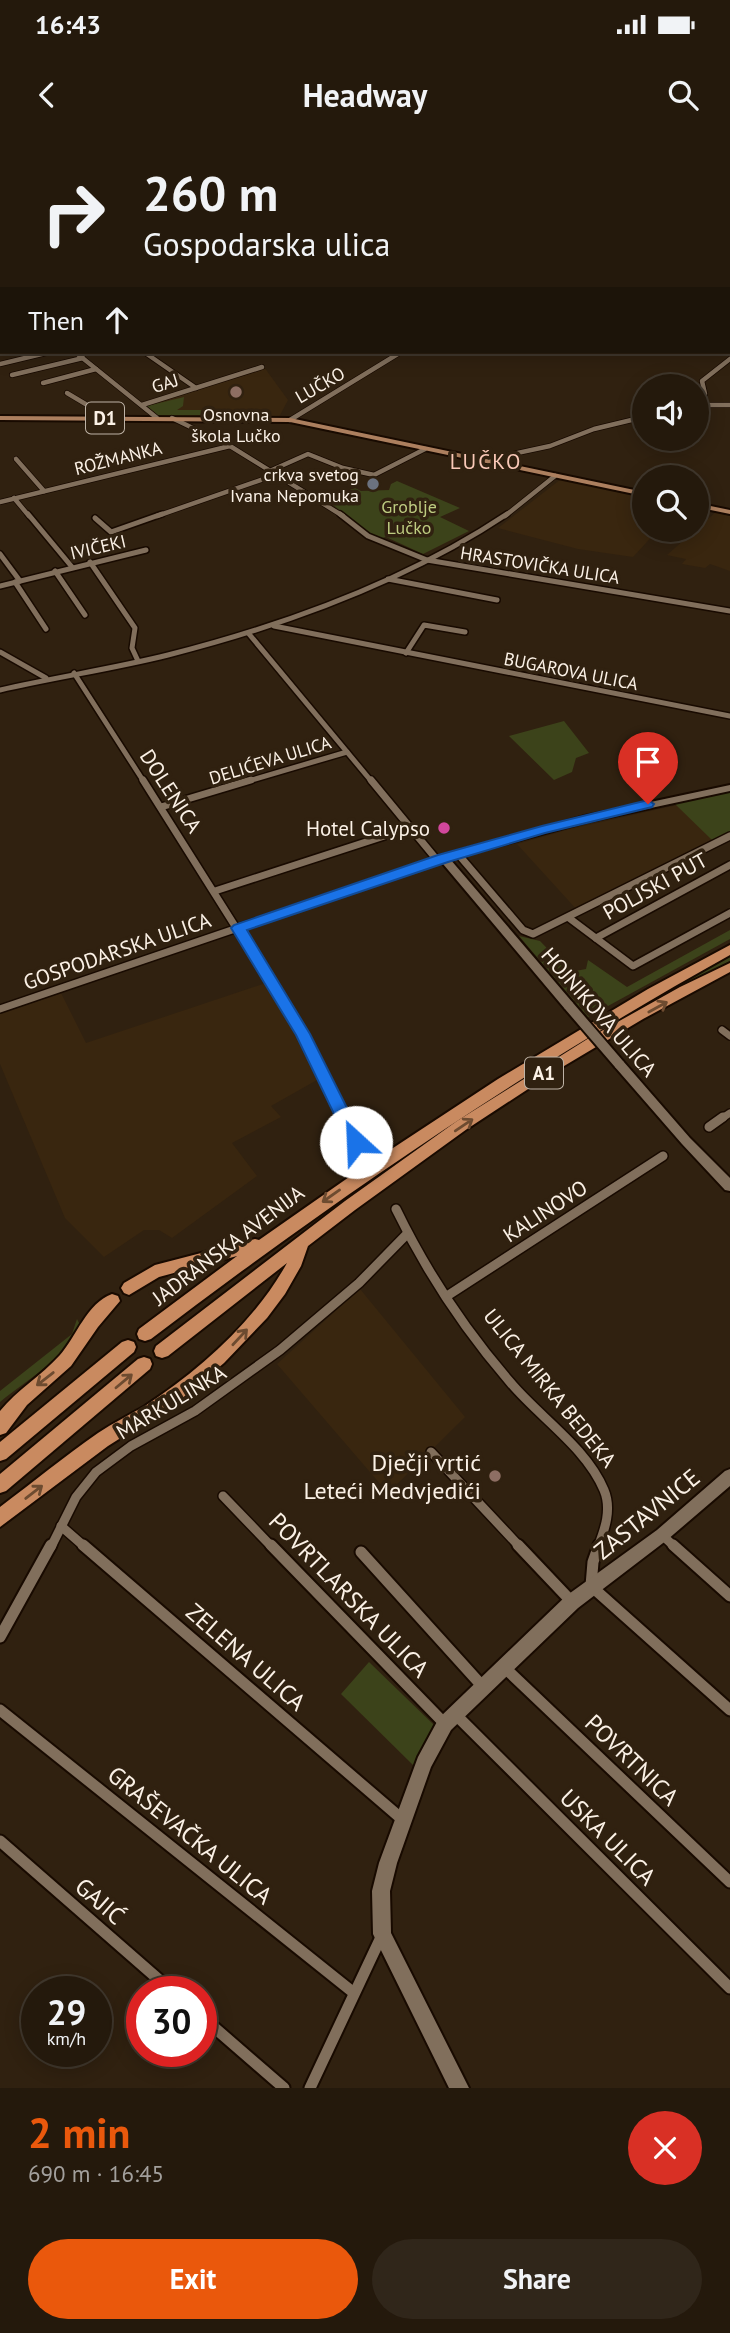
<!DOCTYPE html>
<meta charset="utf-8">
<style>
:root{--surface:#24190c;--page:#30261a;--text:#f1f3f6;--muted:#a3a09d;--line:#41382d;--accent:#ea580c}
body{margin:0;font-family:"PT Sans",sans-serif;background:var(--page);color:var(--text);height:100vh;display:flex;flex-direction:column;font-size:26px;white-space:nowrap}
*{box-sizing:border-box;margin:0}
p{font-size:23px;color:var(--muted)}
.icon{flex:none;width:38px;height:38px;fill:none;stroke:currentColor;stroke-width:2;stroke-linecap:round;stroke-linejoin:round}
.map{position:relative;height:1948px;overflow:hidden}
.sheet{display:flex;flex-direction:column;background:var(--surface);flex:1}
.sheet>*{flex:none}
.top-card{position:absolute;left:0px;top:0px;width:732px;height:214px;box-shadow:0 4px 18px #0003,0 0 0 2px var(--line);background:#24190c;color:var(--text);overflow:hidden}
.buttons{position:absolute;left:632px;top:234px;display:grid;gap:14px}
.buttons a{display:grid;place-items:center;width:77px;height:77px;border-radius:50%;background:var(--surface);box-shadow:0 4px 18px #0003,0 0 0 2px var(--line);font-size:35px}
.speed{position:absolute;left:21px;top:1836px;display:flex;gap:14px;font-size:35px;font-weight:700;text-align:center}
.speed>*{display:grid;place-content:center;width:91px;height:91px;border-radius:50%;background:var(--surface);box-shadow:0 4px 18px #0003,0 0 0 2px var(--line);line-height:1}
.speed small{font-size:18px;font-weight:400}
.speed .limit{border:10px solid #d22;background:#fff;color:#111}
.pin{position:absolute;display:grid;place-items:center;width:60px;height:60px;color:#fff;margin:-72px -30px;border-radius:50% 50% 50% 0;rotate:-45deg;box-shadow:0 0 7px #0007}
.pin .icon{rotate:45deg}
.me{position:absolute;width:77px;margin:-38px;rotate:335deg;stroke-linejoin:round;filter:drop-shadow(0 0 5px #0008)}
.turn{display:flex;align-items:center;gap:24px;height:147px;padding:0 28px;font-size:32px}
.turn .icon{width:91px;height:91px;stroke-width:2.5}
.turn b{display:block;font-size:49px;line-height:60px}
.then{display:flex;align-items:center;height:66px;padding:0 28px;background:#0003;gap:14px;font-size:26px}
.round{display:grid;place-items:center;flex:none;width:74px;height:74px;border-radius:37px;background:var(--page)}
.summary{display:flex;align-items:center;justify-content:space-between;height:119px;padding:0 28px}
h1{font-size:42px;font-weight:700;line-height:52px;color:var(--accent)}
.action{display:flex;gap:14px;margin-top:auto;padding:14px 28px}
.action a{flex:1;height:80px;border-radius:42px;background:var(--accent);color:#fff;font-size:28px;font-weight:700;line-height:80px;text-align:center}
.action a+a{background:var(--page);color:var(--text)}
.status{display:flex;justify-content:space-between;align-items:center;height:49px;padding:0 35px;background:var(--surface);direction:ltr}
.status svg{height:19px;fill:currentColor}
header{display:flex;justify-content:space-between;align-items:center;height:91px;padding:0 28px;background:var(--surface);font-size:32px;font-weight:700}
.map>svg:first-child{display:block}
</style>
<div class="status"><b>16:43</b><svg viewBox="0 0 49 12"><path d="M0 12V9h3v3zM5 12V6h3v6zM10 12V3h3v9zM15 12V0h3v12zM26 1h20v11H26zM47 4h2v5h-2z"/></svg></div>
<header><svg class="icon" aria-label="back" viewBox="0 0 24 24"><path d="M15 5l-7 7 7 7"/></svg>Headway<svg class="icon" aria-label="search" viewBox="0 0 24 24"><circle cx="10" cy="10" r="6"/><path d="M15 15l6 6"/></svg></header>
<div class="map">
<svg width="730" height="1948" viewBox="0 0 730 1948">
<rect width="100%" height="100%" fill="#302110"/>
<g fill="#39260f">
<polygon points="264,227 288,260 279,277 160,276 147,266"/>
<polygon points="561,339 644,356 644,390 658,390 633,417 578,409 498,388"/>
<polygon points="717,371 730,374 730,431 710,424 705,428 682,424 686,419 667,415"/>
<polygon points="677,665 714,702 578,771 517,704 570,689"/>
<polygon points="269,842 317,940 271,966 281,977 232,1003 257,1036 172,1098 159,1090 144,1090 104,1117 65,1078 0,924 0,871 60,851 86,903"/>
<polygon points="360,1149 465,1277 388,1353 277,1224"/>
</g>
<g fill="#3c431a">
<polygon points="184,257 183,266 177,270 210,270 209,275 159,276 147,266"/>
<polygon points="397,341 460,368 440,377 469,391 423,414 386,397 378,399 325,359 355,348 361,351 389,350 391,344"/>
<polygon points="564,581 589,613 576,618 572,632 554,640 509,596"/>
<polygon points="730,651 730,693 714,702 675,664"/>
<polygon points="730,790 730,799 588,877 519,796 540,801 570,832 586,829 588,820 627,847"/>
<path d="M730,817V821C603,887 481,964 364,1046L360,1045C480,963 602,885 730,817Z"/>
<path d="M77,1179L80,1185C64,1220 29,1238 0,1262V1251L72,1194Z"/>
<polygon points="369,1522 435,1586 414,1626 341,1554"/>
</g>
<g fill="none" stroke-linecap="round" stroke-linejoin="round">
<polyline stroke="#16425f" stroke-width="2" points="149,0 152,2"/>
<g stroke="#180a00" stroke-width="6">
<g id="street-far4">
<polyline points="75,212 157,278"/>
<polyline points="144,212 196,248"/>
<polyline points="0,224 50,212"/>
<polyline points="12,235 83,218"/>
<polyline points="43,243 96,229"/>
<polyline points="67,253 109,278"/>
<polyline points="696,262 705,254 702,241 730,219"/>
<polyline points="142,265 262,227"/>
<polyline points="696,265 730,265"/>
<polyline points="172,278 230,306 343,376"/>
<polyline points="290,280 401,212"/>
<polyline points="474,318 494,318 550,306 594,289 644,277"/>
<polyline points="16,319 44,351"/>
<polyline points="272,330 308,314 343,328 374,335 425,309"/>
<polyline points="14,358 29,376"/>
<polyline points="0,362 230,306"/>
<polyline points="157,376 278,334"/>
<polyline points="505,376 555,336"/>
</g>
</g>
<g stroke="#180a00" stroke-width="8">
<g id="street-far3">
<polyline points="28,374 72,427"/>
<polyline points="340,374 368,396 427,420 730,471"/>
<polyline points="95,378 111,392 162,374"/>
<polyline points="0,414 20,441"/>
<polyline points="90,422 135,488 132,508 138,521"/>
<polyline points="55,431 85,475"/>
<polyline points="388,439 497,460"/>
<polyline points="15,442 46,489"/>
<polyline points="0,446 146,410"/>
<polyline points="274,486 730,576"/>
<polyline points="249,494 372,642"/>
<polyline points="0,512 46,538"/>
<polyline points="406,513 424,485 465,492"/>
<polyline points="74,533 144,642"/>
<path d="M0,550C56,537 112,529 168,515C286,485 405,442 507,374"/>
<polyline points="245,642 347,612"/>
</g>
</g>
<g stroke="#180a00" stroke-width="10">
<g id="street-far2">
<polyline points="143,640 303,894 345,979"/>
<polyline points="371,640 437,720"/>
<polyline points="161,667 251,640"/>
<polyline points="458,714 523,790 533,794 730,696"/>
<polyline points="215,751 409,688"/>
<polyline points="569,778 633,826 730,773"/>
<polyline points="596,798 730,725"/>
<polyline points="0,869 443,718"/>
<polyline points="722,890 730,896"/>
<polyline points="721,979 730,973"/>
</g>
</g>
<g stroke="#180a00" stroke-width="12">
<g id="street-far1">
<polyline points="344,977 356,1002"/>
<polyline points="709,987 723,977"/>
<path d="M396,1069C426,1131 465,1190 510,1242C539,1277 586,1307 604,1350C612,1369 605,1389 598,1407"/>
<polyline points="447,1156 663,1016"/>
<polyline points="431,1312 520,1407"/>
<polyline points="223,1356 272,1407"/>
<polyline points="61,1386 85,1407"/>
<polyline points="662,1395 675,1407"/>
<polyline points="51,1407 76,1357 96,1332 131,1306 195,1271 280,1210 359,1143 407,1094"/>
</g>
</g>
<g stroke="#180a00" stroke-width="15">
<g id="street">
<polyline points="83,1405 403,1680"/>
<polyline points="271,1405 445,1584"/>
<polyline points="518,1405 572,1462"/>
<polyline points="599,1405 593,1422 591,1446 730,1570"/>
<polyline points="673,1405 730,1456"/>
<polyline points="361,1412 484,1548"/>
<polyline points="0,1497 51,1405"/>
<polyline points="505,1528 730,1742"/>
<polyline points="0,1570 354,1853"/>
<polyline points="456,1575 730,1848"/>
<polyline points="0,1701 173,1852"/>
<polyline points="201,1876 284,1948"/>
<polyline points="310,1948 382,1795"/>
</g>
</g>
<g stroke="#180a00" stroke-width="4">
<g id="secondary">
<polygon points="730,645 730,651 586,682 450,719 573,863 575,866 569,870 565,869 438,718 439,716 585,676"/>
<polygon points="619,920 623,921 690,998 730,1038 730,1051 725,1050 682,1004 615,927 613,924"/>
<polygon points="730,1329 730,1346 667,1400 578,1468 451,1590 431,1627 397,1723 390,1751 391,1793 469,1948 449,1948 373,1794 372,1751 379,1723 418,1617 439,1578 566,1456 657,1390 725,1331"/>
</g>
</g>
<g stroke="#180a00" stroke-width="4">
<g id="primary">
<polygon points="0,276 290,278 644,352 644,356 290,282 0,280"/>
<polygon points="696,363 730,370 730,374 696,367"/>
</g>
</g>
<g stroke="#180a00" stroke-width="4">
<g id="highway">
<path d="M730,805V815C527,928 336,1058 151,1199L145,1201L139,1199L137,1194L139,1189L237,1116L159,1137L129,1155L124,1153L121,1148L124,1143L155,1125L255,1099L259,1100L352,1035L498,939L648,849Z"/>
<path d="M730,823V832L643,879L554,932L467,989L355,1070L308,1106L301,1126L285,1154L267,1178L224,1223L179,1261L108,1306L0,1387V1367C33,1342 65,1316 98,1293C113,1283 129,1275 145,1266C200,1230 255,1181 287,1123L168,1216L162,1218L156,1216L154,1211L156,1206L345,1061L457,981L589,898L680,847Z"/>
<path d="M112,1154L118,1156L120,1161L98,1187L71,1226L27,1265L6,1293L0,1295V1271C17,1250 41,1236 60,1215C76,1197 87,1163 112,1154Z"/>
<polygon points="128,1200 134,1202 136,1207 134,1212 6,1319 0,1321 0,1302 122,1202"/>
<polygon points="144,1217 150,1219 152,1224 150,1229 6,1351 0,1353 0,1334 138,1219"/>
</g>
</g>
<use href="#street-far4" stroke="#816f5c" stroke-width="4.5"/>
<use href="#street-far3" stroke="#816f5c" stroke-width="5"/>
<use href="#street-far2" stroke="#816f5c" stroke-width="7"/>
<use href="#street-far1" stroke="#816f5c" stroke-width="9"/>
<use href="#street" stroke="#816f5c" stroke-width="11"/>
<use href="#secondary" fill="#816f5c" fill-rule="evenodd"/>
<use href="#primary" fill="#ac7f5e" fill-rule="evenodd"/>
<use href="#highway" fill="#c98a60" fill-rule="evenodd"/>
<g stroke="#180a00" stroke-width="14" stroke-linecap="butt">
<polyline id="secondary-bridge" points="569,866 619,924"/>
</g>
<use href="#secondary-bridge" stroke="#816f5c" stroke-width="10"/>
</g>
<defs><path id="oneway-shaft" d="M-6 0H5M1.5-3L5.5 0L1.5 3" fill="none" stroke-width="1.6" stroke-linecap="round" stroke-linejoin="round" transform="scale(1.75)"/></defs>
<g stroke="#6d4b30">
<use href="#oneway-shaft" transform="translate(658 867) rotate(-29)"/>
<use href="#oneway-shaft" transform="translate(464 985) rotate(-34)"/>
<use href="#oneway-shaft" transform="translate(331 1056) rotate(145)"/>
<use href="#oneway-shaft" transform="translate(240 1197) rotate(-47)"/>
<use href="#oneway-shaft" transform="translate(45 1239) rotate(142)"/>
<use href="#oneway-shaft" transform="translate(124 1241) rotate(-40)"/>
<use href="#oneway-shaft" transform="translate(34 1352) rotate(-38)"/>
</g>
<polygon fill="#1a73e8" stroke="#114b97" stroke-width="2" points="648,660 654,664 652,667 545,693 448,722 247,790 310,894 364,1002 361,1007 350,1007 296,895 231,788 234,785 438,715 542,686"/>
<g fill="#8d6e63" stroke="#302110" stroke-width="2.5">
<circle cx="236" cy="252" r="7"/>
<circle cx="495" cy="1336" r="7"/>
</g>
<circle fill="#6b7280" stroke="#302110" stroke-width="2.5" cx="373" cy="344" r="7"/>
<circle fill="#d1479c" stroke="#302110" stroke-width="2.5" cx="444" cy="688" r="7"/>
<g text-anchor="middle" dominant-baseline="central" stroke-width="7" stroke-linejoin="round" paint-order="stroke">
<g font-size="18" fill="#fbf1e6" stroke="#302110">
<text transform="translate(165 243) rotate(-17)">GAJ</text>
<text transform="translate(320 245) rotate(-30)">LUČKO</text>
<text transform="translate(118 318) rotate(-14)">ROŽMANKA</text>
<text transform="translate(98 407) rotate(-13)">IVIČEKI</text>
<text transform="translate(540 425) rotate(9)">HRASTOVIČKA ULICA</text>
<text transform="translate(571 531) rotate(11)">BUGAROVA ULICA</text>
<text transform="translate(270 620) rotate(-17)">DELIĆEVA ULICA</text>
</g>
<g font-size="18" fill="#fbf1e6" stroke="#302110">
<text x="236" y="274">Osnovna<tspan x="236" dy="21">škola Lučko</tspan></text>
<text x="359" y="334" text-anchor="end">crkva svetog<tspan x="359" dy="21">Ivana Nepomuka</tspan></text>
</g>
<g font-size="18" fill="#bdcb80" stroke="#302110">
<text x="409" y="366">Groblje<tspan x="409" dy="21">Lučko</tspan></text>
</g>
<g fill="#302110" stroke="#beb3a6" stroke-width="2">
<rect x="86" y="262.5" width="38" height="31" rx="5"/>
<rect x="525" y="917.5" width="38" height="31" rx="5"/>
</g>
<g font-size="19" font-weight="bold" fill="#fbf1e6">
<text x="105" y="278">D1</text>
<text x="544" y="933">A1</text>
</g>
<g font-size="21" letter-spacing="2" fill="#fac9b8" stroke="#302110">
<text x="486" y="321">LUČKO</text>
</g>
<g font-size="21" fill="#fbf1e6" stroke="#302110">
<text transform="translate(171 651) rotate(57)">DOLENICA</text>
<text transform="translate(655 746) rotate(-29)">POLJSKI PUT</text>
<text transform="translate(117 811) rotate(-19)">GOSPODARSKA ULICA</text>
<text transform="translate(599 872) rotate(49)">HOJNIKOVA ULICA</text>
<text transform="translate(545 1071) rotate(-33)">KALINOVO</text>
<text transform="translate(228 1105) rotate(-37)">JADRANSKA AVENIJA</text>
<text transform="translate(550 1248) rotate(51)">ULICA MIRKA BEDEKA</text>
<text transform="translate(171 1262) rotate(-31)">MARKULINKA</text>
</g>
<g font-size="21" fill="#fbf1e6" stroke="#302110" text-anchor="end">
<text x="430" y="688">Hotel Calypso</text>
</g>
<g font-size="24" fill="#fbf1e6" stroke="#302110" text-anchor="end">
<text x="481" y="1322">Dječji vrtić<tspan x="481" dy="28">Leteći Medvjedići</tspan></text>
</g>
<g font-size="24" fill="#fbf1e6" stroke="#302110">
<text transform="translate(647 1374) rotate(-39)">ZASTAVNICE</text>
<text transform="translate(349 1455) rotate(46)">POVRTLARSKA ULICA</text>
<text transform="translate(246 1517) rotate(41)">ZELENA ULICA</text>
<text transform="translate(632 1620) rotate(44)">POVRTNICA</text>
<text transform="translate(190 1695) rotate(39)">GRAŠEVAČKA ULICA</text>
<text transform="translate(608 1697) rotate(45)">USKA ULICA</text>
<text transform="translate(100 1761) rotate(41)">GAJIĆ</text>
</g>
</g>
</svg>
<div class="buttons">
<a><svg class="icon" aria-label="sound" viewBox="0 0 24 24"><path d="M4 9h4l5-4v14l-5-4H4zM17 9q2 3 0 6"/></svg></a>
<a><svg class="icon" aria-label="search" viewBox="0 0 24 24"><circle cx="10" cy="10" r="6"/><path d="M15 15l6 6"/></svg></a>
</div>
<div class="speed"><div>29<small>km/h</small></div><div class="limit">30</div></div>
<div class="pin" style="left:648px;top:664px;background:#d93025"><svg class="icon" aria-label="arrive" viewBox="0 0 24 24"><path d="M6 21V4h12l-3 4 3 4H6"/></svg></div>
<svg class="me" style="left:356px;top:1002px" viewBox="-20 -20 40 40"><circle r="19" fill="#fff"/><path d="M0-13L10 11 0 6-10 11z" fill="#1a73e8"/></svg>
<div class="top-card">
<div class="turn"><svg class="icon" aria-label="right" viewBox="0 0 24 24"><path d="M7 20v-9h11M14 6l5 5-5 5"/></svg><div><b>260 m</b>Gospodarska ulica</div></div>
<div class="then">Then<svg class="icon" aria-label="ahead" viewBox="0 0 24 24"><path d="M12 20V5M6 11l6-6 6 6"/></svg></div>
</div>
</div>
<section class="sheet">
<div class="summary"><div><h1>2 min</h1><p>690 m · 16:45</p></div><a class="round" style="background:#d93025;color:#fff"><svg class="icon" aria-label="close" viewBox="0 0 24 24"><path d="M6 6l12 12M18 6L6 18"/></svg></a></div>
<div class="action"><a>Exit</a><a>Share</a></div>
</section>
